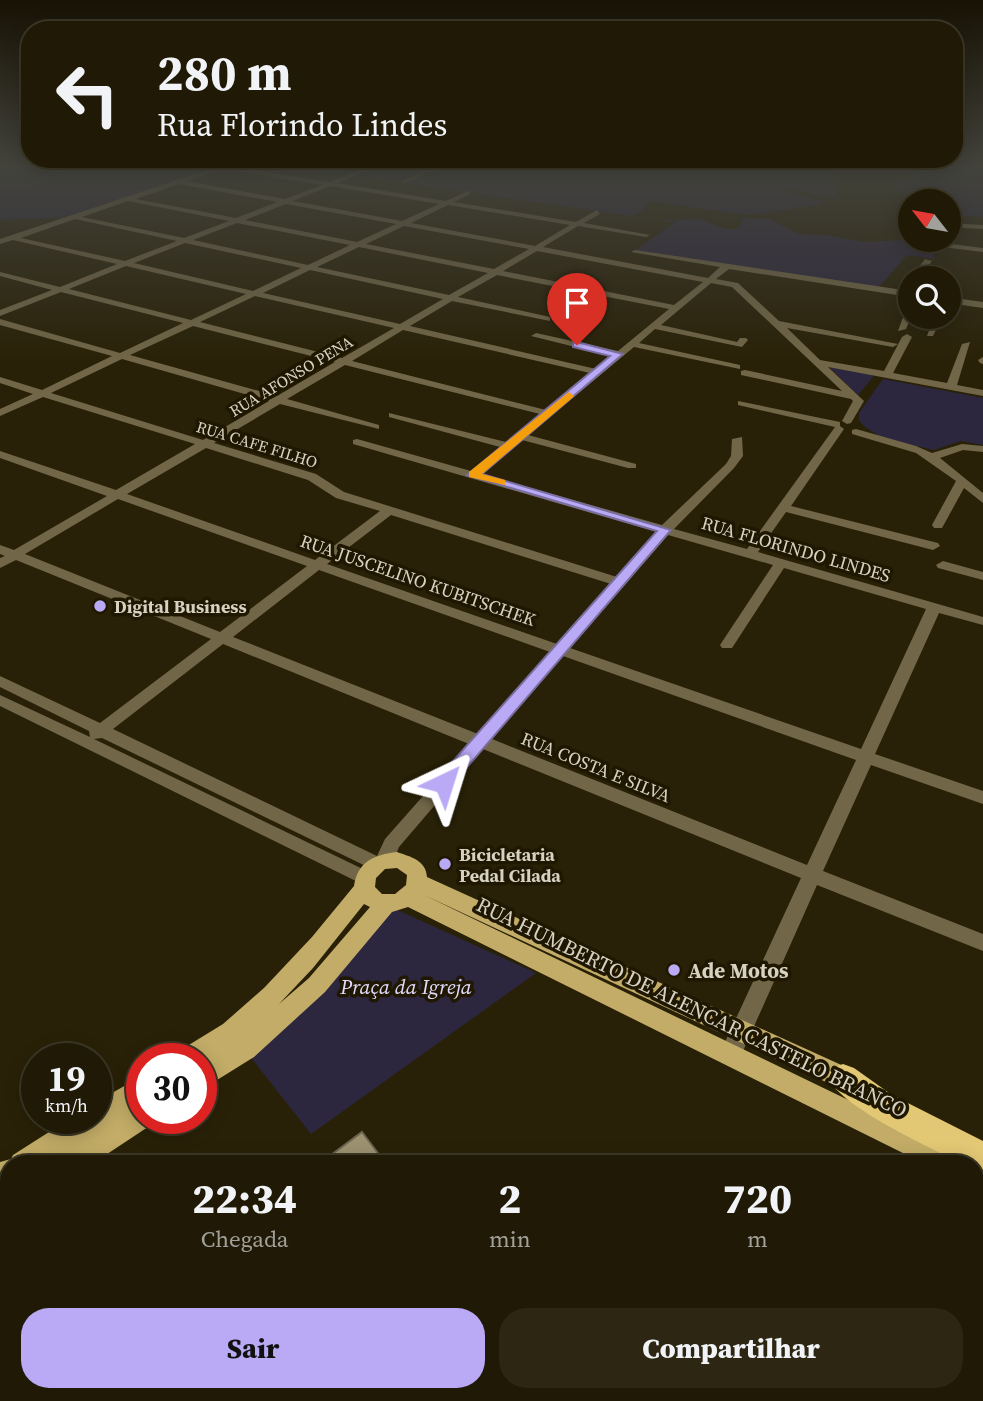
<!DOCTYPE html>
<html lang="pt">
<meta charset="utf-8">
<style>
:root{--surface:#1f1905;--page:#2c2613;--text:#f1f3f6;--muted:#a1a09a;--line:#3c3827;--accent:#baaaf6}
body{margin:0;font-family:"Source Serif 4",serif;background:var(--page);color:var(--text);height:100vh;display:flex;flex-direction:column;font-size:26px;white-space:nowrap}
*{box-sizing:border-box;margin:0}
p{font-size:23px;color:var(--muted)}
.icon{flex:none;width:38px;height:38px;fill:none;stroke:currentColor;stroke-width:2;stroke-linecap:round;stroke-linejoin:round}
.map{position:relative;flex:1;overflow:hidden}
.sheet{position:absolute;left:0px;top:1155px;width:984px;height:247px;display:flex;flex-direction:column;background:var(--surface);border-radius:28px 28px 0 0;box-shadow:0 4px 18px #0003,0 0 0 2px var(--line)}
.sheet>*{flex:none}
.top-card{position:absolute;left:21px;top:21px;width:942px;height:147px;border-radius:28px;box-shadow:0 4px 18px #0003,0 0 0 2px var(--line);background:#1f1905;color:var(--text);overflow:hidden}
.needle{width:46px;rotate:301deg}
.buttons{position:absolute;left:898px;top:189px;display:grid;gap:14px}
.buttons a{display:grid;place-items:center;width:63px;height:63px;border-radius:50%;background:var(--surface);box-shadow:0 4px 18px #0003,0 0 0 2px var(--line);font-size:35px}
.speed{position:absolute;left:21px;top:1043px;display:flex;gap:14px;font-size:35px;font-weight:700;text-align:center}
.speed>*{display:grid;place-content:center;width:91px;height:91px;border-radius:50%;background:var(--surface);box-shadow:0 4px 18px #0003,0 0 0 2px var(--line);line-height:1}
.speed small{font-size:18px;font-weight:400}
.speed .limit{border:10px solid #d22;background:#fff;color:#111}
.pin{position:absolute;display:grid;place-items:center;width:60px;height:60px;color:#fff;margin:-72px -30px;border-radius:50% 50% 50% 0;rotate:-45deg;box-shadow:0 0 7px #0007}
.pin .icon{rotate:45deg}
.me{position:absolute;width:77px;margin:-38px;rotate:41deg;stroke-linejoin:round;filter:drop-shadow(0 0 5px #0008)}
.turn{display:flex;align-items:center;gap:24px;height:147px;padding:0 21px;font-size:32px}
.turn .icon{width:91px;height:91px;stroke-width:2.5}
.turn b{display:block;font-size:49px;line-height:60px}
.eta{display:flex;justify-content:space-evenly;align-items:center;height:119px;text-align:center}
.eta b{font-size:42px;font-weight:800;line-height:49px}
.cta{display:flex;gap:14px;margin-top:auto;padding:14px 21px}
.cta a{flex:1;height:80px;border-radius:28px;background:var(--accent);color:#111;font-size:28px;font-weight:800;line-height:80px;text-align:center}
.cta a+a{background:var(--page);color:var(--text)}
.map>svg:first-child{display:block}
</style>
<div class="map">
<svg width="983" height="1401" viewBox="0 0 983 1401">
<rect width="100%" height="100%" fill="#292107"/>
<g fill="#2c273f">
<polygon points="0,165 229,165 75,217 0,220"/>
<polygon points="277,165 429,165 396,182"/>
<path d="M435,165H737L832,172L837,196C817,200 798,185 780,189L824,202L819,205L748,215L649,201L642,211L632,216L658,220L699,219L726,229H735L741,225L742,218L769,219L799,234L827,235L864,242L903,240L905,224L910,220V240H929L935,259L907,255L879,287L640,252L636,250L675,222L658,220L400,182Z"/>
<polygon points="910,165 961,165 967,170 983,168 983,217 949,215 948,201 915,201 914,196 895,189 899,181 913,178"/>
<polygon points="829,367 872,375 873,377 858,395"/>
<polygon points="883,379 983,398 983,445 961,441 934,450 882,438 864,426 859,420 859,413"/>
<polygon points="391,907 536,973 311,1134 245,1050"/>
</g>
<g fill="#9c9170" stroke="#6d664e" stroke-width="2">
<polygon points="362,1132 386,1164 319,1164"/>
<polygon points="306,1393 559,1393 565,1401 297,1401"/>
<polygon points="64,1396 67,1401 58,1401"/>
</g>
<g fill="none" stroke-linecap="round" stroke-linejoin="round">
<g fill="#716647" fill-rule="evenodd">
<path d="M222,165L329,182L373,165H382L338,183L446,201L468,191L470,194L454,202L576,222L597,210L600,214L584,223L650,235L646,237L578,226L543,247L708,278L720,267L631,252L635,250L910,291V297L729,269L716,279L738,283L779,321L898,344L893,347L787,328L820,360L884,371L902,337L907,334L912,337L893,373L947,383L962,344L970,342L957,385L983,390V396L828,367L864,401L851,423L847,424L842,421L853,401L851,399L741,375V371L745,370L842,391L732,287L711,283L661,325L737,342L740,338H746L748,340L742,347L655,329L639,343L740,365V369L634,347L528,435L636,464V468H628L522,440L481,474L662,525L726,464L731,456L732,439L742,437L743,456L734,468L674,529L747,549L835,427L738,405V401L840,422V426L844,429L791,506L938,543L940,546L933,550L786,512L758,552L983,617V625L939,613L875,754L983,791V804L871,765L823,871L983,934V951L817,885L739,1060L731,1063L723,1060L720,1053L801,878L483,749L399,847L391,866L376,871L102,738L94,739L371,873L373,878L371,883L364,885L0,706V695L90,737L89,731L0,687V676L100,723L211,639L16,560L0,568V558L5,556L0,554V545L14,550L107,496L0,458V451L116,490L195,444L43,397L0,416V409L33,394L0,383V377L42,390L112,356L0,325V319L120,353L183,323L61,292L0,316V310L52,290L0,276V272L60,287L117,264L13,240L0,244V239ZM223,169L322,185L285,199L187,181ZM179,184L277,202L236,218L136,199ZM330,186L439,204L402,221L293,201ZM128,201L229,221L184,238L82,217ZM286,204L396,224L357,242L245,220ZM448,205L570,225L535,246L411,223ZM75,219L177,241L125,261L21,238ZM237,223L350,245L308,265L193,240ZM404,226L529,249L494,269L366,244ZM185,243L301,268L253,291L134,263ZM359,247L488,273L449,295L317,267ZM537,251L703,282L674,305L503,271ZM126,266L246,294L191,320L69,289ZM310,270L443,299L400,324L263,293ZM497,275L669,309L618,351L536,333L531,336L612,356L596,369L410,326L452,301L550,321V317L458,297ZM255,296L394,328L342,358L200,322ZM193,326L335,362L277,396L130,355ZM403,330L590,373L546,410L352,361ZM122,359L269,401L203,440L51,393ZM345,365L540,414L506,442L389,413V417L500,447L471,471L357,439L353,440V444L657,532L617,577L344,492L316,474L214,443L280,404L379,429V425L287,399ZM206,448L308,480L336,498L380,511L315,560L127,494ZM118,499L307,566L220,632L25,554ZM391,515L611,584L557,644L327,564ZM668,535L773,565L720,645L722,648H732L784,568L926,609L861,749L570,648ZM319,570L550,652L478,734L233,637ZM223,644L469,744L385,839L377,856L113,729ZM563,656L856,760L807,865L492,739Z"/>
<polygon points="437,165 446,165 405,183 400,182"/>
<polygon points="948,223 983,225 983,229 948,227"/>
<polygon points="936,242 983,248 983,252 933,246"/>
<polygon points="925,259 932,261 919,278 911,278"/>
<polygon points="947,276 954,278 951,283 948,283"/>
<polygon points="948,297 983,302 983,308 948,303"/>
<polygon points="910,306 911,317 906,329 898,331 906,309"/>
<polygon points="934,317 942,317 933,336 927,336"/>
<polygon points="983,357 983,364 980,363 978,360"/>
<polygon points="856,429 916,446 932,453 962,444 983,446 983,452 963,450 940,458 983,493 983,503 964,488 942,528 934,528 932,525 956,481 916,453 852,434 852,430"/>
<polygon points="943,561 983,572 983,580 938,568 936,565"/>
</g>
<g fill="#c2ac67" fill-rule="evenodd">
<path d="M397,852C411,857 426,860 427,877L859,1073L862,1081L859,1089L850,1093L841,1089L424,895L962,1155L966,1164H925L408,907L392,912L325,992L254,1057L201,1090V1059H176L179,1051L223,1024L264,988L312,937L354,886C358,861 374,855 397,852ZM397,868L407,875L406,885L395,894H382L375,887L376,878L385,869ZM364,904L370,907L309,978L279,1004L313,968Z"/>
<polygon points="142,1076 142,1102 136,1106 142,1104 142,1118 154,1118 151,1125 92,1164 55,1164 58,1156 46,1164 9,1164 9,1187 0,1190 0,1162 11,1159 13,1155 71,1118 96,1118 96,1102"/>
<polygon points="975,1162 983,1165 983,1192 975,1189 975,1164 970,1164"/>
<polygon points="9,1188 9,1218 0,1222 0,1192"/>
</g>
<path fill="#e2c774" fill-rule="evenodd" d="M843,1064L854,1068L892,1095L983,1141V1174L975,1170V1164H962C930,1147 842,1108 828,1078L832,1068Z"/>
</g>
<linearGradient id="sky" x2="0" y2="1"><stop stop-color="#171204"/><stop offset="0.46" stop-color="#43433c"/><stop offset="1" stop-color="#43433c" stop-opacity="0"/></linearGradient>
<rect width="983" height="361" fill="url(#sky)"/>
<polygon fill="#baaaf6" stroke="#796ea0" stroke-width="2" points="577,342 623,354 482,474 671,530 450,787 438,787 435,783 438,778 657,531 467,475 610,356 573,347 573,343"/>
<polygon fill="#f59e0b" points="569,392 574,396 572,398 482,474 505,480 505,485 469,477 469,472"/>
<g fill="#baaaf6" stroke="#1f1700" stroke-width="2.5">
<circle cx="100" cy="606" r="7"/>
<circle cx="445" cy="864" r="7"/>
<circle cx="674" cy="970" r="7"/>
</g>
<g text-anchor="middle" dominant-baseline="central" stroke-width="7" stroke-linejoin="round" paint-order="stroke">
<g font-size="16" fill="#d6d1c2" stroke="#1f1700">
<text transform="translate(291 376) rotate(-31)">RUA AFONSO PENA</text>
<text transform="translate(257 444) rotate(17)">RUA CAFE FILHO</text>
</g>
<g font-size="18" fill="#d6d1c2" stroke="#1f1700">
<text transform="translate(796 549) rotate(16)">RUA FLORINDO LINDES</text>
<text transform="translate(418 580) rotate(19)">RUA JUSCELINO KUBITSCHEK</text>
<text transform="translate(596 767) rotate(22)">RUA COSTA E SILVA</text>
</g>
<g font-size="18" font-weight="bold" fill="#d6d1c2" stroke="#1f1700" text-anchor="start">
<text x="114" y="606">Digital Business</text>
<text x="459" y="854">Bicicletaria<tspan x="459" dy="21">Pedal Cilada</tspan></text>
</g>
<g font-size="21" font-weight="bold" fill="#d6d1c2" stroke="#1f1700" text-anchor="start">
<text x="688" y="970">Ade Motos</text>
</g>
<g font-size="21" font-style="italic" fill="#e0dafc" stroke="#1f1700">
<text x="406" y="986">Praça da Igreja</text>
</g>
<g font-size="21" fill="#d6d1c2" stroke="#1f1700">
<text transform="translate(692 1007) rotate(26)">RUA HUMBERTO DE ALENCAR CASTELO BRANCO</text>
</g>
</g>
</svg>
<div class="buttons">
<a><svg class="needle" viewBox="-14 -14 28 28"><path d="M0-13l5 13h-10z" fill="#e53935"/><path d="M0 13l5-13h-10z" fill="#a1a09a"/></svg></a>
<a><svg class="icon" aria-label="search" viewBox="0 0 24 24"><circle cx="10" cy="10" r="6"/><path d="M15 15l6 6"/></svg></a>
</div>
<div class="speed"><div>19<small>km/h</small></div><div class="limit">30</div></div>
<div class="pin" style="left:577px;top:345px;background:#d93025"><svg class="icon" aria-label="arrive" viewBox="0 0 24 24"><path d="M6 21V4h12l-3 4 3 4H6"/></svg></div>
<svg class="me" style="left:444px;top:783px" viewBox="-20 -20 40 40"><path d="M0-17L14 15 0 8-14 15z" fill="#baaaf6" stroke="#fff" stroke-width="4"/></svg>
<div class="top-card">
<div class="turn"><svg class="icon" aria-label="left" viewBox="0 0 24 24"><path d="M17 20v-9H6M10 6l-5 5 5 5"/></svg><div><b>280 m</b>Rua Florindo Lindes</div></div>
</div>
<section class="sheet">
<div class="eta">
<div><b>22:34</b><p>Chegada</p></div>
<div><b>2</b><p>min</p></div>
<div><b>720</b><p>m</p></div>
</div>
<div class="cta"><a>Sair</a><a>Compartilhar</a></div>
</section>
</div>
